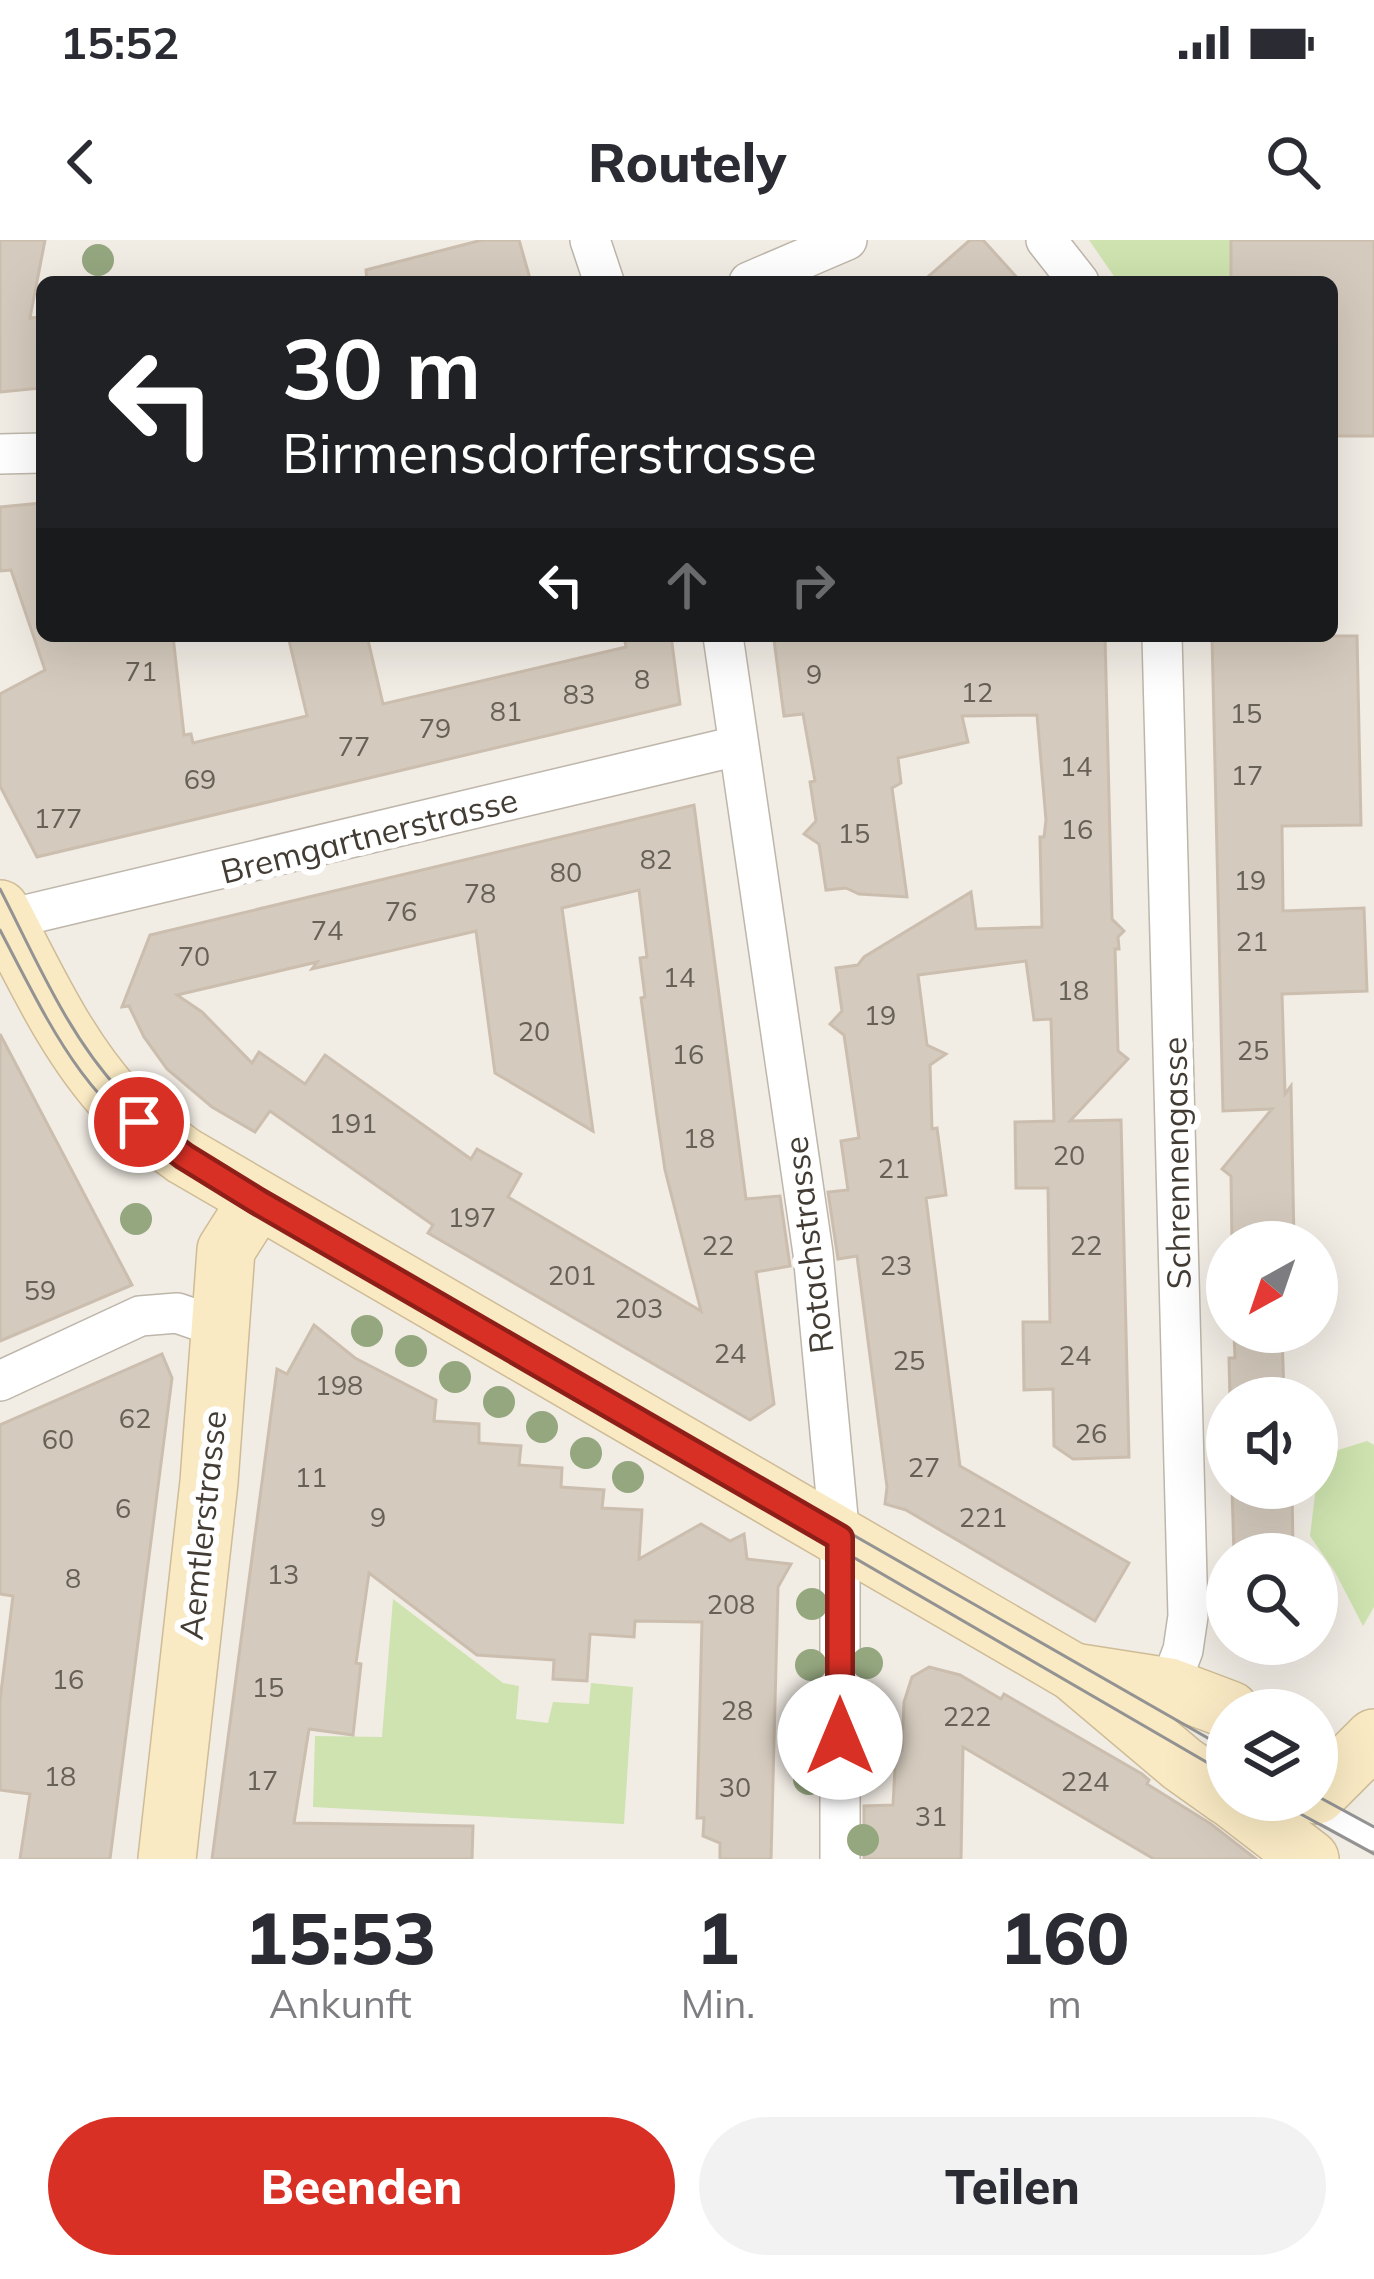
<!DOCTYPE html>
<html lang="de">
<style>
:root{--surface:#fff;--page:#f2f2f3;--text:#2b2b33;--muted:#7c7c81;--accent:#d93025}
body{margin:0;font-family:Mulish,sans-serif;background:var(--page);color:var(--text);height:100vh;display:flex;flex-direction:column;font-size:45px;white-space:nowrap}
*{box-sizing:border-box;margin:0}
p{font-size:39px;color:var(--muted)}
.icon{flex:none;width:66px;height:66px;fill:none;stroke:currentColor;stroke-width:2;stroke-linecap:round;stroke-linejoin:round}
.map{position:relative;height:1619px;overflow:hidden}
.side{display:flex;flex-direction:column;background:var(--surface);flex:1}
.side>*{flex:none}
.top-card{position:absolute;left:36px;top:36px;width:1302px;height:366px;border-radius:18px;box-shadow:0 12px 48px #0002;background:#202124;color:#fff;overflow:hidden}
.needle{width:78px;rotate:220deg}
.fabs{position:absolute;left:1206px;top:981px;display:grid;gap:24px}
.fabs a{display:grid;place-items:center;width:132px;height:132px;border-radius:50%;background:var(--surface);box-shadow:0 12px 48px #0002;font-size:60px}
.pin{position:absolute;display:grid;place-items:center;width:102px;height:102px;color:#fff;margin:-51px;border:6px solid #fff;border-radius:50%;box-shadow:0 3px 12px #0007}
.me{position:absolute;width:132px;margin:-66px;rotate:0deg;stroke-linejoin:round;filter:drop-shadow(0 0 9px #0008)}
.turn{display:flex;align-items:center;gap:42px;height:252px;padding:0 48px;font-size:54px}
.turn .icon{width:156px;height:156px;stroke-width:2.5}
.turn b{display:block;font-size:84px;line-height:102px}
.lanes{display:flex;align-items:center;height:114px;padding:0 48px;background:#0003;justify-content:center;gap:60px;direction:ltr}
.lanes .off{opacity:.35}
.eta{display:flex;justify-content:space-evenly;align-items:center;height:204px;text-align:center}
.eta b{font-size:72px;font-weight:800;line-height:84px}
.primary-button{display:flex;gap:24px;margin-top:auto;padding:24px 48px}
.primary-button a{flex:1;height:138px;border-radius:72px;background:var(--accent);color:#fff;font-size:48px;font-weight:800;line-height:138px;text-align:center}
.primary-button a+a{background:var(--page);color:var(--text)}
.status{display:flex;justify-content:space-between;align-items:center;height:84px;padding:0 60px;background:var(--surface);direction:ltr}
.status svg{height:33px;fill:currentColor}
header{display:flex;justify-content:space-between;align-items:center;height:156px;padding:0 48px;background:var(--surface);font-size:54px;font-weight:800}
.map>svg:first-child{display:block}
</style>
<div class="status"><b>15:52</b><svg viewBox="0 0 49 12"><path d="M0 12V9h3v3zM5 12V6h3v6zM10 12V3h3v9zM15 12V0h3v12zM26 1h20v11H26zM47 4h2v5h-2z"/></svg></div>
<header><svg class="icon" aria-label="back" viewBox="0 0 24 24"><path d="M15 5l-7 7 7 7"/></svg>Routely<svg class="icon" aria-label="search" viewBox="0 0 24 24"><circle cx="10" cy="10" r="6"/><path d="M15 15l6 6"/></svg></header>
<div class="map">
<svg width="1374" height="1619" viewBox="0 0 1374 1619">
<rect width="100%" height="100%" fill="#f1ece4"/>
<g fill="#cee3af">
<polygon points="1089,0 1256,0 1257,42 1118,42"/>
<polygon points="1367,1201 1374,1205 1374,1367 1363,1386 1335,1332 1310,1296 1317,1238 1338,1210"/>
<polygon points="393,1359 503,1443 519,1446 516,1479 548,1483 553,1462 589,1464 591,1443 633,1447 624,1584 313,1567 315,1496 382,1497"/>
</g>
<g fill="#d4cabd" stroke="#ccbeae" stroke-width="3" fill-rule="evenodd">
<polygon points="0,0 45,0 30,78 42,77 42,148 0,152"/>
<polygon points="482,0 519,0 531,42 367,42 366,30"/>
<polygon points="970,0 983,0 1021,42 922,42"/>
<polygon points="1231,0 1374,0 1374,196 1332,196 1332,42 1231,42"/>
<polygon points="42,263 42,396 173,396 184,495 191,494 193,503 307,476 288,396 367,396 383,464 626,407 624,396 671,396 680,464 37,617 0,546 0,454 45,430 11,330 0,331 0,267"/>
<polygon points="806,396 1105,396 1112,679 1124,691 1118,697 1119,709 1115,709 1118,811 1128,819 1070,881 1121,880 1129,1217 1073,1219 1054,1206 1053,1149 1024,1150 1023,1082 1050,1082 1048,948 1016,948 1015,882 1054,881 1051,779 1034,780 1026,721 918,735 927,805 946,814 930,825 932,889 937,888 946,955 926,958 960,1226 1129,1323 1095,1381 906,1270 885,1264 887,1247 857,1016 838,1019 828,952 848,950 841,901 859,898 844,795 830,784 842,771 836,728 858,725 864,717 971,652 976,689 1042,687 1040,597 1044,597 1046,580 1037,475 962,476 968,502 898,518 901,543 892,548 907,657 859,654 846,648 826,650 819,604 804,594 816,581 810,542 815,541 803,474 784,476 774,400"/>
<polygon points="1212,396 1357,396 1361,585 1282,586 1283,671 1364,668 1367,751 1282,754 1285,854 1291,846 1294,1002 1232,1002 1231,936 1222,929 1272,869 1223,871"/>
<path d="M694,565L746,959L780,956L790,1026L756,1032L774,1164L750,1180L428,993L433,985L270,871L255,892L212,867L167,829L144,797L129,766L122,767L150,695ZM639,650L647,717L640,718L645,757L641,758L657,876L665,930L701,1071L508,957L521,934L477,909L471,919L325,815L305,844L259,812L252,823L202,772L177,755L317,722L312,729L476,691L495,833L593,891L562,668Z"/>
<polygon points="0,794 132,1045 0,1101"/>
<polygon points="314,1085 355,1118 436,1160 434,1181 479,1184 479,1203 521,1206 519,1225 562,1228 561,1247 604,1250 602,1268 642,1270 639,1319 701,1284 730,1301 744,1294 747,1319 791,1324 778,1347 771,1619 720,1619 720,1603 703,1596 704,1578 697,1578 702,1382 635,1381 634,1397 590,1394 587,1441 553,1439 554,1420 477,1415 369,1333 356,1423 361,1424 353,1495 309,1489 294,1583 473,1586 472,1619 212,1619 277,1129 287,1134"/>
<polygon points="1234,1092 1282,1092 1284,1158 1230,1158 1229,1118 1235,1118"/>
<polygon points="162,1114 172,1138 110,1619 20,1619 30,1554 0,1550 0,1460 13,1356 0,1354 0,1185"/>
<polygon points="1232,1248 1292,1248 1293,1314 1234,1314"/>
<polygon points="929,1427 960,1435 1001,1459 1004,1454 1142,1534 1149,1540 1147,1544 1211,1584 1256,1619 1154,1619 963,1507 961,1619 864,1619 864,1566 893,1565 896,1510 902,1510 904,1462 912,1437"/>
</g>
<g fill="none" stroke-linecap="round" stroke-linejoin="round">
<g stroke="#beb6aa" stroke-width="24">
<polyline id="lane" points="1312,1566 1374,1600"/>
</g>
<g stroke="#beb6aa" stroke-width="42">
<g id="street">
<polyline points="590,0 604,42"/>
<polyline points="1046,0 1079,42"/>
<polyline points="749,42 847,0"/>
<polyline points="0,214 42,213"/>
<polyline points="723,396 813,1013 840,1298 840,1619"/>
<polyline points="1162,396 1188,1376 1183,1410 1169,1447"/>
<polyline points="0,681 737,506"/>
<polyline points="0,1141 140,1076 177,1073 221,1088"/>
</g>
</g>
<g stroke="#cebc96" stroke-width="60">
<g id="secondary">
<path d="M0,669C35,736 67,807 118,862C138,883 161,899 184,916L1073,1432L1182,1524L1227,1556"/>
<polyline points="1073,1432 1169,1447 1230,1470"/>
<polyline points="1317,1555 1374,1498"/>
<polyline points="1233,1560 1310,1619"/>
<polyline points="167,1619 209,1242 226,1010 257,961"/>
</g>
</g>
<use href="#lane" stroke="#fff" stroke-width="21"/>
<use href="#street" stroke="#fff" stroke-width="39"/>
<use href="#secondary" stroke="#faeac4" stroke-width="57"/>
<g stroke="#939393" stroke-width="3">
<path d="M0,649C35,717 67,794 120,851C137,869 157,884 177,899L785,1256L1227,1509"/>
<path d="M0,690C56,797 82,858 184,929L1227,1534"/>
<polyline points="1317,1556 1374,1587"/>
<polyline points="1275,1560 1374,1614"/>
</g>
</g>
<g fill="#95a77f">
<circle cx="98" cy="20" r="16"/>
<circle cx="136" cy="979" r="16"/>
<circle cx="367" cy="1091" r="16"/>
<circle cx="411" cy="1111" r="16"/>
<circle cx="455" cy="1137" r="16"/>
<circle cx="499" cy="1162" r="16"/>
<circle cx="542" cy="1187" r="16"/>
<circle cx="586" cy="1213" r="16"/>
<circle cx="628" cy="1237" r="16"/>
<circle cx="812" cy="1364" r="16"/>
<circle cx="867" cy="1423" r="16"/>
<circle cx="811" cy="1425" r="16"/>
<circle cx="866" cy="1484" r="16"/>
<circle cx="810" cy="1488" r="16"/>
<circle cx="809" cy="1539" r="16"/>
<circle cx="863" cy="1600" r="16"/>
</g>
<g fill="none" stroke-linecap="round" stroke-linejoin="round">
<g stroke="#8d1f18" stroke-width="30">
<polyline id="route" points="139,882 184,916 257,961 840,1298 840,1497"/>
</g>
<use href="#route" stroke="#d93025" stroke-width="21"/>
</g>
<g text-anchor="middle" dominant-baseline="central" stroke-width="12" stroke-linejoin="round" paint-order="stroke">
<g font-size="27" fill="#666056">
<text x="141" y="431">71</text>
<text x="814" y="434">9</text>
<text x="642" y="439">8</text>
<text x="977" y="452">12</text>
<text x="579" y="454">83</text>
<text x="506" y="471">81</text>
<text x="1246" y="473">15</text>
<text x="435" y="488">79</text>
<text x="354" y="506">77</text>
<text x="1076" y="526">14</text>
<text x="1247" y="535">17</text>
<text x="200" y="539">69</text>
<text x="58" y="578">177</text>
<text x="1077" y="589">16</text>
<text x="854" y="593">15</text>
<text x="656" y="619">82</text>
<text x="566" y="632">80</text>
<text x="1250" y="640">19</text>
<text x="480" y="653">78</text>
<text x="401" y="671">76</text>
<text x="327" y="690">74</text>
<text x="1252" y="701">21</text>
<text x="194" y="716">70</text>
<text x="679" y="737">14</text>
<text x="1073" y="750">18</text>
<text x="880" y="775">19</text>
<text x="534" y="791">20</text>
<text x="1253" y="810">25</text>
<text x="688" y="814">16</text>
<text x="353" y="883">191</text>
<text x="699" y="898">18</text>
<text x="1069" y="915">20</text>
<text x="894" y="928">21</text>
<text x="472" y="977">197</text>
<text x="718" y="1005">22</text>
<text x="1086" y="1005">22</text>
<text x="896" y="1025">23</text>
<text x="572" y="1035">201</text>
<text x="40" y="1050">59</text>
<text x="639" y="1068">203</text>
<text x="730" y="1113">24</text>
<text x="1075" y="1115">24</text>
<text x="909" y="1120">25</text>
<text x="339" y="1145">198</text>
<text x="135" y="1178">62</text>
<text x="1091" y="1193">26</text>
<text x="58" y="1199">60</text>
<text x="924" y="1227">27</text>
<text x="311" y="1237">11</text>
<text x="123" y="1268">6</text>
<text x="378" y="1277">9</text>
<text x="983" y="1277">221</text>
<text x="283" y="1334">13</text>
<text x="73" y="1338">8</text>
<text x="731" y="1364">208</text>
<text x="68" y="1439">16</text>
<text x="268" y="1447">15</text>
<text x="737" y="1470">28</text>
<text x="967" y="1476">222</text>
<text x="60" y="1536">18</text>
<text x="262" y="1540">17</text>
<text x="1085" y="1541">224</text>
<text x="735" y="1547">30</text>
<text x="931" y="1576">31</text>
</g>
<g font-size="33" fill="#423c34" stroke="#fff">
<text transform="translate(369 595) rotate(-14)">Bremgartnerstrasse</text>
<text transform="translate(1176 923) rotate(-91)">Schrennengasse</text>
<text transform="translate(808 1005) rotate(-97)">Rotachstrasse</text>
<text transform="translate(202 1285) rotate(-84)">Aemtlerstrasse</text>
</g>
</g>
</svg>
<div class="fabs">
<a><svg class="needle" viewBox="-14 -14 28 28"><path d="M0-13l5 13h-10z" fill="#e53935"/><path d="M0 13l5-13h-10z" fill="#7c7c81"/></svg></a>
<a><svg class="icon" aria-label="sound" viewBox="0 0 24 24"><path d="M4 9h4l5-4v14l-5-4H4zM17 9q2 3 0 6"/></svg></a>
<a><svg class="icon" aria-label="search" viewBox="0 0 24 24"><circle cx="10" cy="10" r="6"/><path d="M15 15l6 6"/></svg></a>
<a><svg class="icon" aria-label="layers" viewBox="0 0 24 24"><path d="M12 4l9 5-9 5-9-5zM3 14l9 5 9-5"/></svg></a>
</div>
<div class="pin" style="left:139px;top:882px;background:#d93025"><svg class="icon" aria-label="arrive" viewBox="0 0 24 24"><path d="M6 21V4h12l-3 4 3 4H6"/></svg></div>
<svg class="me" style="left:840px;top:1497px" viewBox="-20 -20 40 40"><circle r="19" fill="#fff"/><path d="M0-13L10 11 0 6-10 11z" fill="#d93025"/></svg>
<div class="top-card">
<div class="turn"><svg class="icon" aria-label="left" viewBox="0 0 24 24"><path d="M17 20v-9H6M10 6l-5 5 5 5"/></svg><div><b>30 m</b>Birmensdorferstrasse</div></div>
<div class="lanes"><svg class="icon" aria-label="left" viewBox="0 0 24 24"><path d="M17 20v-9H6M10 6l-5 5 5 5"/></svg><svg class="icon off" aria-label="ahead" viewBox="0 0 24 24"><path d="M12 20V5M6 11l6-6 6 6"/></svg><svg class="icon off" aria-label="right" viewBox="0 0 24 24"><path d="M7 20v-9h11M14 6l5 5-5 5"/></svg></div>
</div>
</div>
<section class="side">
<div class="eta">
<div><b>15:53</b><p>Ankunft</p></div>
<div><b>1</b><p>Min.</p></div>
<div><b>160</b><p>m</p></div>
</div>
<div class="primary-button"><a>Beenden</a><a>Teilen</a></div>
</section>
